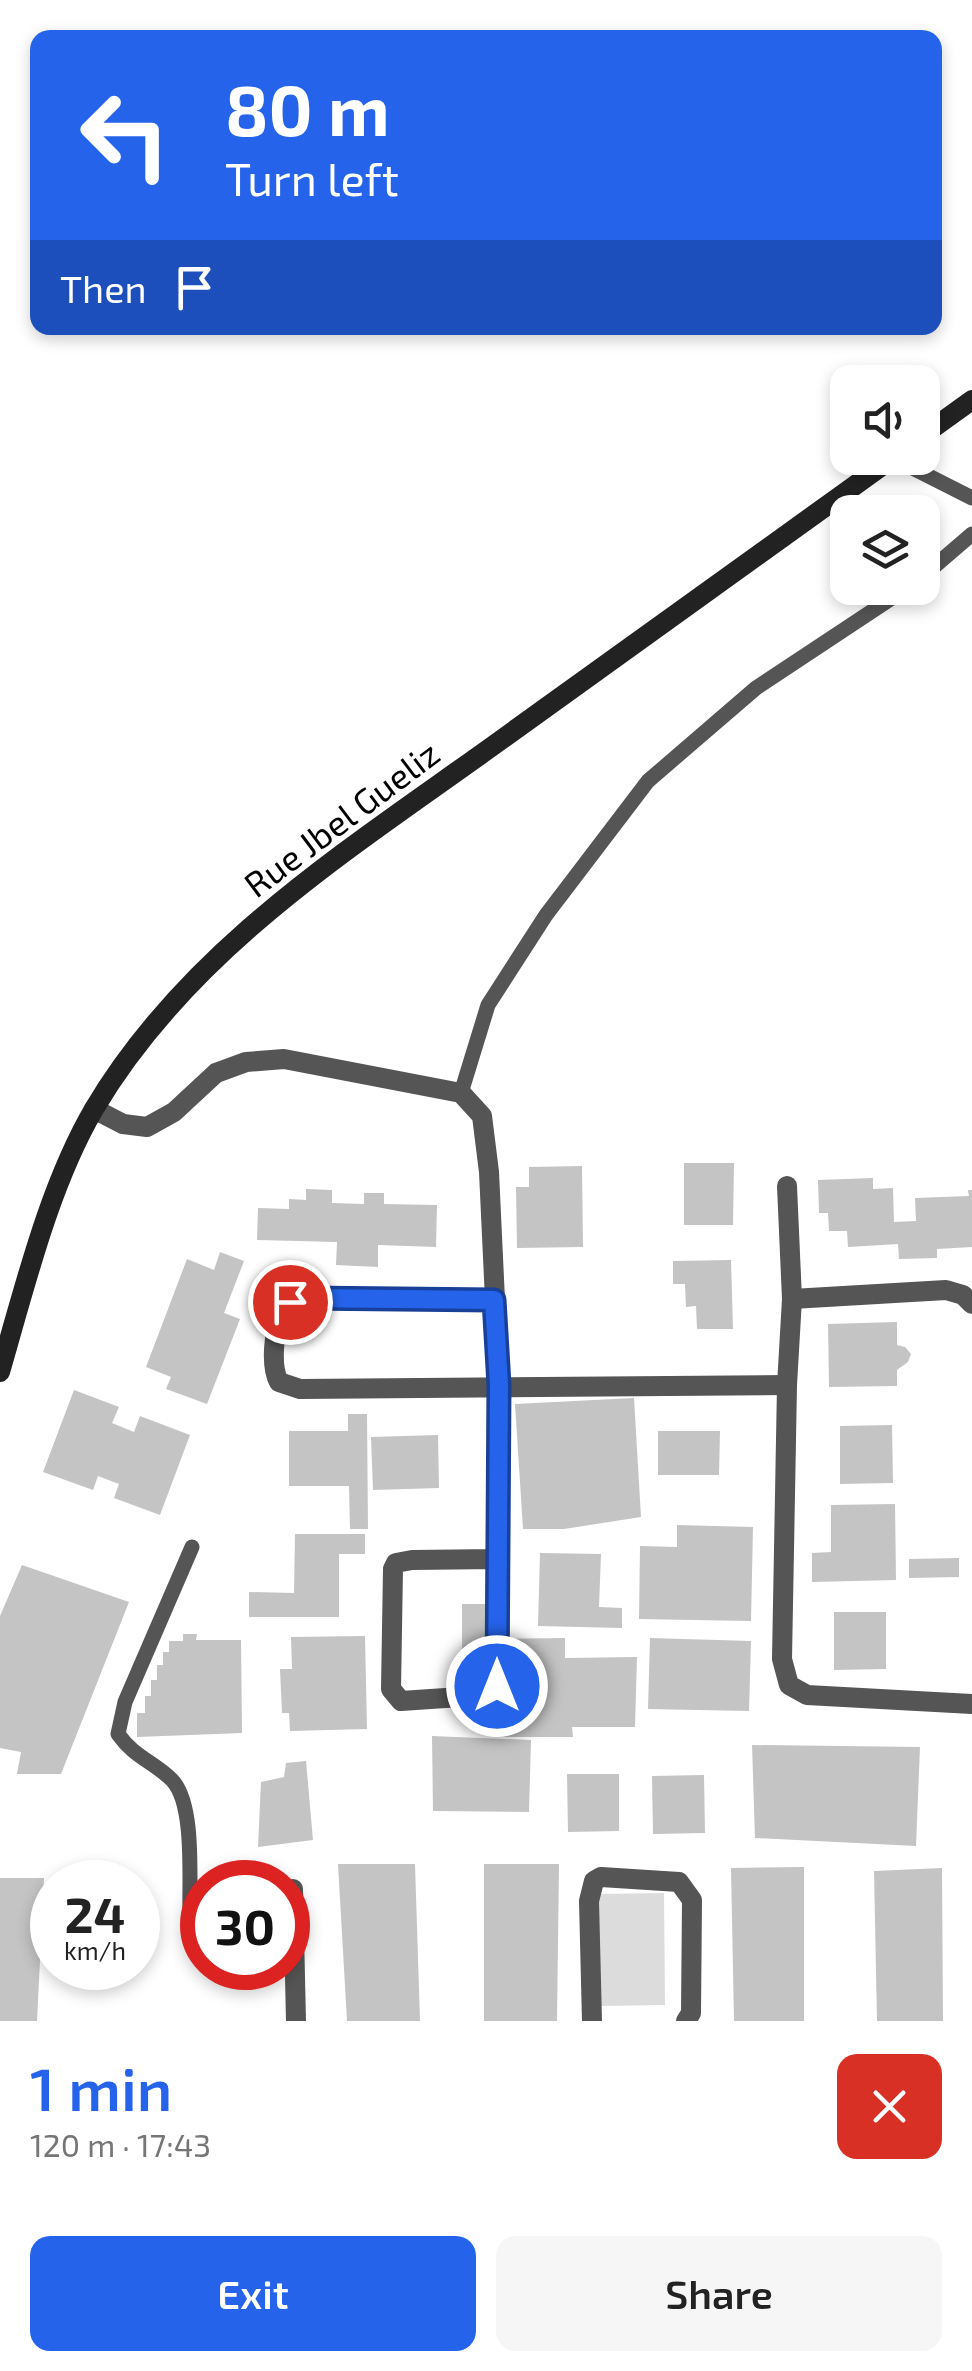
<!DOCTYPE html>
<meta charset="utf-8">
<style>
:root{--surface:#fff;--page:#f6f6f6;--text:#222;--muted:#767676;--accent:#2563eb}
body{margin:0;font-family:"Exo 2",sans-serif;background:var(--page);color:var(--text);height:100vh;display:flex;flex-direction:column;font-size:38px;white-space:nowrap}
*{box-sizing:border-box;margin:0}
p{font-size:32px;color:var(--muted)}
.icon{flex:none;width:55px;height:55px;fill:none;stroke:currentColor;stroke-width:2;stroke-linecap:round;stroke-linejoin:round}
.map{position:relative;height:2021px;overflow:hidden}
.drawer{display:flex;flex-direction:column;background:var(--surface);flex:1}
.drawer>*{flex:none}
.banner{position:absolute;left:30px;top:30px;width:912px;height:305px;border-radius:20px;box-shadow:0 5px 15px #0003;background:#2563eb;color:#fff;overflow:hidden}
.controls{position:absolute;left:830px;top:365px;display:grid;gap:20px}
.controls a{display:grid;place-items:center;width:110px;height:110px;border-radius:20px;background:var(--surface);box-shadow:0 5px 15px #0003;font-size:50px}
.speed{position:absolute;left:30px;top:1860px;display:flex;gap:20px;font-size:50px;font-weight:700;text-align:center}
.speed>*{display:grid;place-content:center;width:130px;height:130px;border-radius:50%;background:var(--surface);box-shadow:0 5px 15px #0003;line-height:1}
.speed small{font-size:25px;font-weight:400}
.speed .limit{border:15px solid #d22;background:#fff;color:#111}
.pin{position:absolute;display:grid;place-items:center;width:85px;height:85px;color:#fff;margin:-42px;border:5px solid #fff;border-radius:50%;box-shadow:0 2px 10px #0007}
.me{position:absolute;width:110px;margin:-55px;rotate:0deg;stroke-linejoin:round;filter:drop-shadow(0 0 8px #0008)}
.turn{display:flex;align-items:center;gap:35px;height:210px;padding:0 30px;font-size:45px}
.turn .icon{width:130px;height:130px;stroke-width:2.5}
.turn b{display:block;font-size:70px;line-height:85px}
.then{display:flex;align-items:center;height:95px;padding:0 30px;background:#0003;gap:20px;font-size:38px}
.round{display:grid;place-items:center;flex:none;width:105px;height:105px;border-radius:20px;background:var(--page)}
.overview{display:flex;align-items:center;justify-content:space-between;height:170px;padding:0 30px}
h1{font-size:60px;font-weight:600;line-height:75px;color:var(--accent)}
.cta{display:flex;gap:20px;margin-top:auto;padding:20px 30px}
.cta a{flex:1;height:115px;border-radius:20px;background:var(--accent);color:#fff;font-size:40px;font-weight:600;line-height:115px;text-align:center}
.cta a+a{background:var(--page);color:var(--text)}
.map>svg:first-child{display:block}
</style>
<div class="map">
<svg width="972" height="2021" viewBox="0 0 972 2021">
<rect width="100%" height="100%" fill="#fff"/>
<polygon fill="#dcdcdc" points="664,1893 665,2005 597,2006 596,1894"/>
<g fill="#c4c4c4">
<polygon points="684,1163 734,1163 733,1225 684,1225"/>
<polygon points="582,1166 583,1247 517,1248 516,1187 529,1187 529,1167"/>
<polygon points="873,1178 873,1189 893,1188 894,1222 916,1221 915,1198 969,1196 968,1190 972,1190 972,1247 937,1249 937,1258 899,1259 898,1244 848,1247 847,1231 829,1231 828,1213 819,1213 818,1180"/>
<polygon points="306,1189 332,1190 332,1203 364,1204 364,1193 384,1193 384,1204 437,1205 436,1247 378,1245 378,1267 336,1265 337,1242 257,1240 258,1208 289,1209 289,1199 306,1200"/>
<polygon points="220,1252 244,1261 224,1313 240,1319 207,1404 166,1389 171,1377 146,1367 187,1259 214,1270"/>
<polygon points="731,1260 733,1329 697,1329 696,1306 686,1307 685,1284 673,1284 673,1261"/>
<polygon points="897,1322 897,1345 905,1347 911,1354 908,1362 897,1370 897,1386 829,1387 828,1324"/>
<polygon points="74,1390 119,1407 112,1423 134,1432 140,1416 190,1435 160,1515 114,1498 119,1484 98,1476 93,1490 43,1472"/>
<polygon points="634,1398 641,1517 564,1529 523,1529 515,1404"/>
<polygon points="348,1414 367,1414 368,1529 350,1529 349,1486 289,1486 289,1431 348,1431"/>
<polygon points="892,1425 893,1483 840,1484 840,1426"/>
<polygon points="658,1431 720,1431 719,1475 658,1475"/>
<polygon points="438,1435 439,1488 373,1490 371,1437"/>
<polygon points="895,1504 896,1580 812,1582 812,1553 831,1552 831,1505"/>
<polygon points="677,1525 753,1527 751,1621 639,1619 640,1546 677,1547"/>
<polygon points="295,1534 365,1534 365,1554 339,1554 339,1617 249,1617 249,1592 294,1593"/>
<polygon points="540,1553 601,1554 599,1607 622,1608 622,1628 538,1626"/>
<polygon points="959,1558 959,1577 909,1578 909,1559"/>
<polygon points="22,1565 129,1602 61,1774 17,1774 21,1752 0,1748 0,1616"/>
<rect x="462" y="1604" width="23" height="48"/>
<polygon points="834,1612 886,1612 886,1669 834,1670"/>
<polygon points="183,1634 197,1634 196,1640 241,1640 242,1733 137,1737 137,1713 145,1713 145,1696 151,1696 151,1680 157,1680 157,1665 163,1665 163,1652 169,1652 169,1641 183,1641"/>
<polygon points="365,1636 367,1729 290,1731 289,1713 282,1713 280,1669 292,1669 291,1637"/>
<polygon points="565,1638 565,1658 637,1657 635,1727 572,1727 573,1737 498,1737 497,1639"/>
<polygon points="650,1638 751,1641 749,1711 648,1709"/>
<polygon points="432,1736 531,1740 529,1812 433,1811"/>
<polygon points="752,1745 920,1747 916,1846 755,1838"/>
<polygon points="306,1761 313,1840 258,1847 261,1782 284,1777 286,1763"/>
<polygon points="567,1774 619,1774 619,1831 568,1832"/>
<polygon points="704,1775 705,1833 653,1834 652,1776"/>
<polygon points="338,1864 415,1864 420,2021 347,2021"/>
<polygon points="484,1864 559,1864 557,2021 484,2021"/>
<polygon points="804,1867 804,2021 734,2021 731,1868"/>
<polygon points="942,1868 943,2021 877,2021 874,1871"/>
<polygon points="0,1878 44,1878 37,2021 0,2021"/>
</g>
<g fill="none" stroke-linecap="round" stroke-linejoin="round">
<g stroke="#555" stroke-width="15">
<polyline points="893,458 972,498"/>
<polyline points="922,577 972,534"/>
<polyline points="461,1093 488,1005 546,915 648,781 756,688 907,588"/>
<path d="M192,1547L125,1702L118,1734C134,1757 154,1762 172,1780C195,1804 189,1878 190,1912L196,1927L202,1931"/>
</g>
<g stroke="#555" stroke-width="20">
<polyline points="94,1109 123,1124 147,1127 174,1112 216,1073 246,1062 284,1059 461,1093 482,1116 489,1172 499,1385 497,1686 490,1695 401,1701 391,1689 393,1569 396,1563 412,1560 497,1559"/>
<polyline points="787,1186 792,1299"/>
<path d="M494,1300L302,1298C294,1301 286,1304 282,1312C274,1329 270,1366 279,1382L300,1389L787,1385"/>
<polyline points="972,1304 963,1295 946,1290 792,1299 787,1385 782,1659 789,1685 807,1695 972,1704"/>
<polyline points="293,1889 296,2021"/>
<polyline points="592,2021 589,1901 594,1881 601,1877 679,1882 692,1900 691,2013 686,2021"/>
</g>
<g stroke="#222" stroke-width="20">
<polyline points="922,436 972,400"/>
<path d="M0,1372C25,1286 49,1186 94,1109C188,950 348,850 494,745C627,649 760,553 893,458"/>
</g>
</g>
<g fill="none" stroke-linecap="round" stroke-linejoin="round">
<g stroke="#184099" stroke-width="25">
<polyline id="route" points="290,1302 302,1298 494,1300 499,1385 497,1686"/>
</g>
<use href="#route" stroke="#2563eb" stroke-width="18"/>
</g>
<g text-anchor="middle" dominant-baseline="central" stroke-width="8" stroke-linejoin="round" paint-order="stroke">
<g font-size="35" fill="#000" stroke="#fff">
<text transform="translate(341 818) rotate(-37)">Rue Jbel Gueliz</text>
</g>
</g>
</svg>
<div class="controls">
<a><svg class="icon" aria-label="sound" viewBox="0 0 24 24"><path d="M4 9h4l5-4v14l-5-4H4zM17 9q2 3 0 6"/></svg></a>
<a><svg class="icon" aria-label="layers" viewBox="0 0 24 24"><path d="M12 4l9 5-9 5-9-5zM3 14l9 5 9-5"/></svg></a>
</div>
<div class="speed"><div>24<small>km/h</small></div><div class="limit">30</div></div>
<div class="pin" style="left:290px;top:1302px;background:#d93025"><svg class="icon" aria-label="arrive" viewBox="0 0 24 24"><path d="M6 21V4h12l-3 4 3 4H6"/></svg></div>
<svg class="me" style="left:497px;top:1686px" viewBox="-20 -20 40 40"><circle r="17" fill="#2563eb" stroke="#fff" stroke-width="3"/><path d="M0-11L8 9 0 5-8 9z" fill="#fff"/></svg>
<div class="banner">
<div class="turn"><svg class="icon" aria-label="left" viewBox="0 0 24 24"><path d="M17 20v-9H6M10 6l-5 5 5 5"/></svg><div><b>80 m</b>Turn left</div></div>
<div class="then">Then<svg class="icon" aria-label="arrive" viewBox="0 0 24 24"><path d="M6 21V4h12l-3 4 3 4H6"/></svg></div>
</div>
</div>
<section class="drawer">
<div class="overview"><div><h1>1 min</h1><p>120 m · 17:43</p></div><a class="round" style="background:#d93025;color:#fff"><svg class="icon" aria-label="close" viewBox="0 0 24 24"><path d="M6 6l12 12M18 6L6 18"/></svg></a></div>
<div class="cta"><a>Exit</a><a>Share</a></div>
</section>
